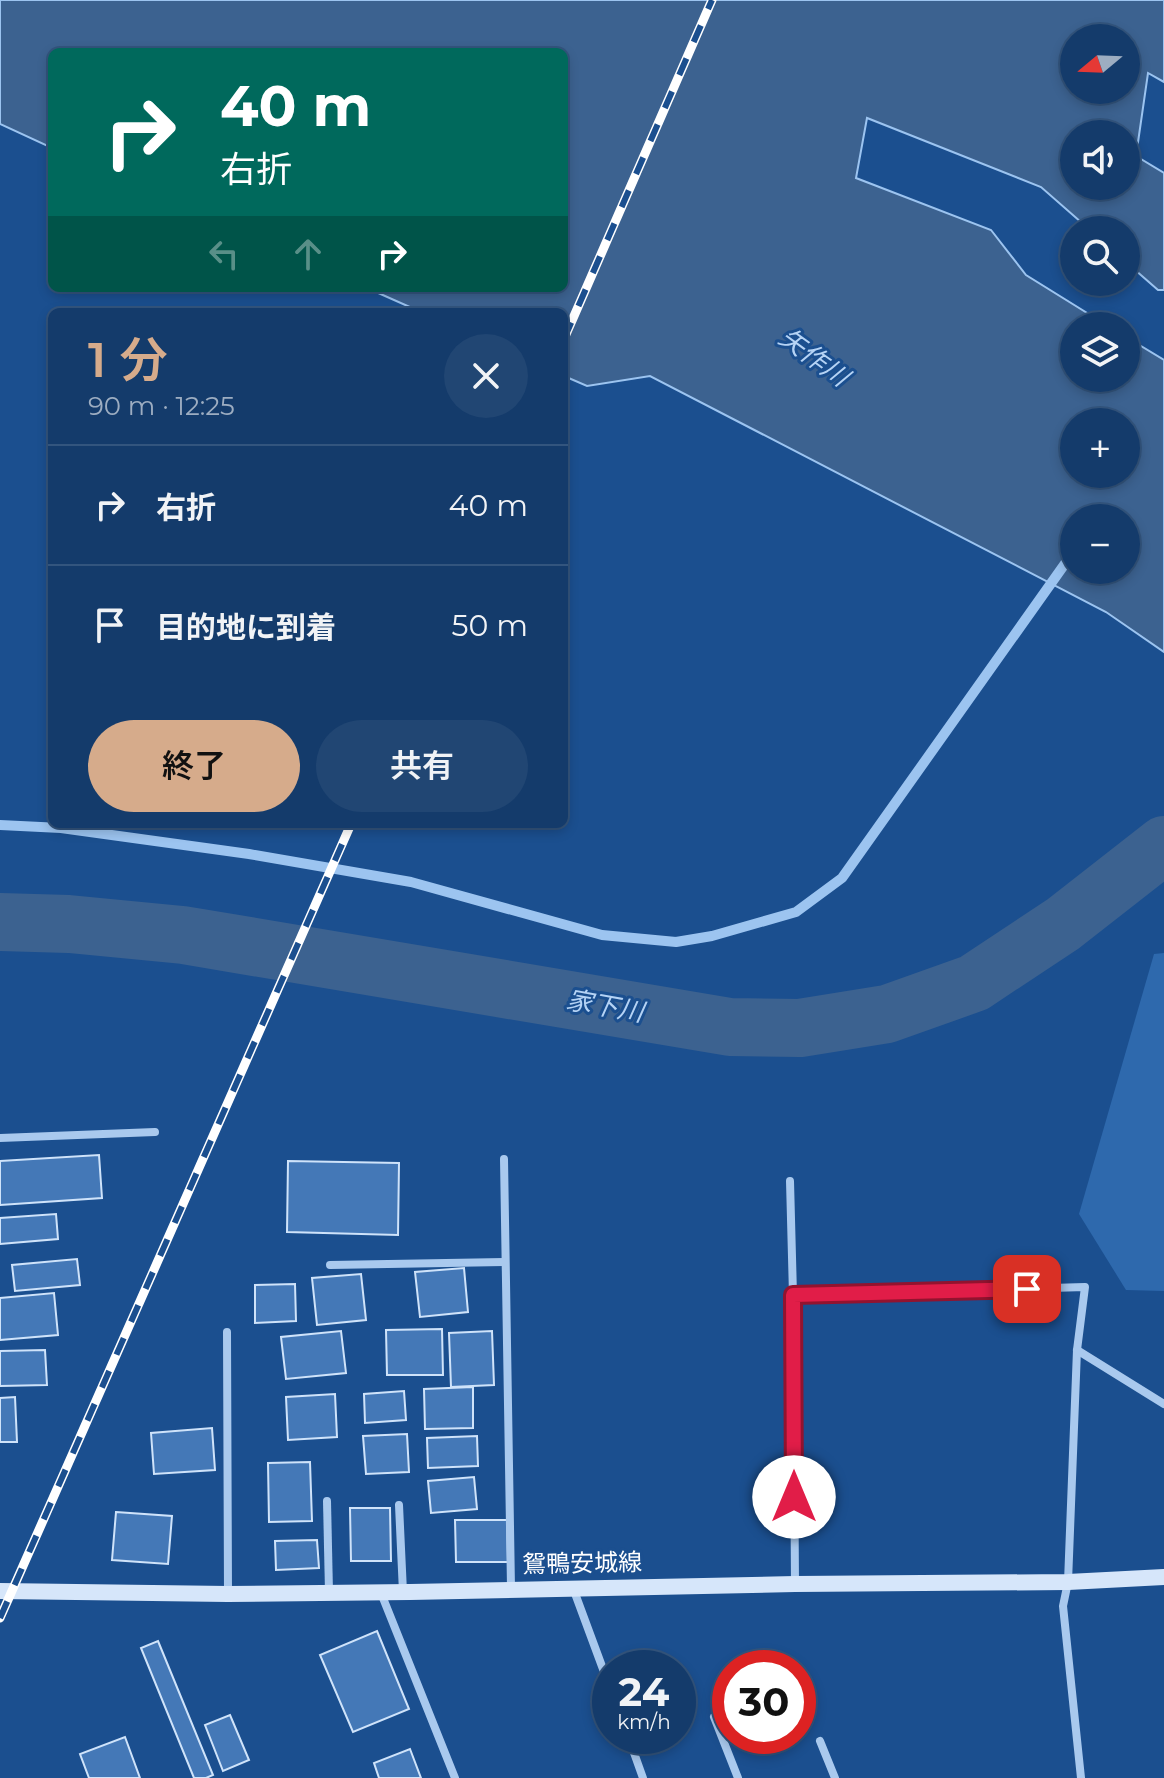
<!DOCTYPE html>
<html lang="ja">
<meta charset="utf-8">
<style>
:root{--surface:#143b6b;--page:#214673;--text:#f1f3f6;--muted:#9dadc1;--line:#33557e;--accent:#d6ab8b}
body{margin:0;font-family:Montserrat,"Noto Sans JP",sans-serif;background:var(--page);color:var(--text);height:100vh;display:flex;flex-direction:column;font-size:30px;white-space:nowrap}
*{box-sizing:border-box;margin:0}
p{font-size:26px;color:var(--muted)}
.icon{flex:none;width:44px;height:44px;fill:none;stroke:currentColor;stroke-width:2;stroke-linecap:round;stroke-linejoin:round}
.map{position:relative;flex:1;overflow:hidden}
.side{position:absolute;left:48px;top:308px;width:520px;height:520px;display:flex;flex-direction:column;background:var(--surface);border-radius:12px;box-shadow:0 4px 12px #0003,0 0 0 2px var(--line)}
.side>*{flex:none}
.hud{position:absolute;left:48px;top:48px;width:520px;height:244px;border-radius:12px;box-shadow:0 4px 12px #0003,0 0 0 2px var(--line);background:#00695c;color:#fff;overflow:hidden}
.needle{width:52px;rotate:251deg}
.controls{position:absolute;left:1060px;top:24px;display:grid;gap:16px}
.controls a{display:grid;place-items:center;width:80px;height:80px;border-radius:50%;background:var(--surface);box-shadow:0 4px 12px #0003,0 0 0 2px var(--line);font-size:40px}
.speed{position:absolute;left:592px;top:1650px;display:flex;gap:16px;font-size:40px;font-weight:700;text-align:center}
.speed>*{display:grid;place-content:center;width:104px;height:104px;border-radius:50%;background:var(--surface);box-shadow:0 4px 12px #0003,0 0 0 2px var(--line);line-height:1}
.speed small{font-size:20px;font-weight:400}
.speed .limit{border:12px solid #d22;background:#fff;color:#111}
.pin{position:absolute;display:grid;place-items:center;width:68px;height:68px;color:#fff;margin:-34px;border-radius:16px;box-shadow:0 4px 12px #0006}
.me{position:absolute;width:88px;margin:-44px;rotate:0deg;stroke-linejoin:round;filter:drop-shadow(0 0 6px #0008)}
.turn{display:flex;align-items:center;gap:28px;height:168px;padding:0 40px;font-size:36px}
.turn .icon{width:104px;height:104px;stroke-width:2.5}
.turn b{display:block;font-size:56px;line-height:68px}
.lanes{display:flex;align-items:center;height:76px;padding:0 40px;background:#0003;justify-content:center;gap:40px;direction:ltr}
.lanes .off{opacity:.35}
.round{display:grid;place-items:center;flex:none;width:84px;height:84px;border-radius:42px;background:var(--page)}
.headline{display:flex;align-items:center;justify-content:space-between;height:136px;padding:0 40px}
h1{font-size:48px;font-weight:600;line-height:60px;color:var(--accent)}
.cta{display:flex;gap:16px;margin-top:auto;padding:16px 40px}
.cta a{flex:1;height:92px;border-radius:48px;background:var(--accent);color:#111;font-size:32px;font-weight:600;line-height:92px;text-align:center}
.cta a+a{background:var(--page);color:var(--text)}
ul{padding:0;list-style:none}
li{display:flex;align-items:center;gap:24px;height:120px;padding:0 40px;border-top:2px solid var(--line)}
li div{flex:1}
li b{display:block;font-size:30px}
li em{font-style:normal}
.map>svg:first-child{display:block}
</style>
<div class="map">
<svg width="1164" height="1778" viewBox="0 0 1164 1778">
<rect width="100%" height="100%" fill="#1b4f8f"/>
<polygon fill="#2e69ad" points="1164,953 1164,1291 1126,1290 1079,1214 1154,954"/>
<path fill="#3c6290" stroke="#9cc4f0" stroke-width="2" fill-rule="evenodd" d="M0,0H1164V82L1148,73L1136,156L1164,173V290H1158L1126,262V230H1090L1041,187L867,118L856,178L991,230L1026,275L1108,326H1074V378H1126V337L1164,360V652L1106,612L650,376L587,386L564,376V312H421L367,288H564V52H52V148L0,124ZM1074,38H1126V90H1074ZM1126,134V186H1074V134ZM1126,422V474H1074V422ZM1126,518V570H1074V518Z"/>
<g fill="none" stroke-linecap="round" stroke-linejoin="round">
<polyline stroke="#9cc4f0" stroke-width="10" points="0,825 61,828 249,854 411,882 602,935 676,942 712,936 796,912 842,878 1074,551"/>
<polyline stroke="#3c6290" stroke-width="58" points="0,922 69,924 183,935 730,1027 800,1028 887,1014 974,983 1063,924 1164,845"/>
</g>
<g fill="#4478b7" stroke="#cfe3fa" stroke-width="2">
<polygon points="99,1155 102,1198 0,1205 0,1161"/>
<polygon points="288,1161 399,1163 398,1235 287,1232"/>
<polygon points="56,1214 58,1239 0,1244 0,1218"/>
<polygon points="77,1259 80,1285 15,1291 12,1265"/>
<polygon points="464,1268 468,1312 420,1317 415,1272"/>
<polygon points="361,1274 366,1320 317,1325 312,1278"/>
<polygon points="295,1284 296,1321 255,1323 255,1285"/>
<polygon points="54,1293 58,1335 0,1340 0,1298"/>
<polygon points="442,1329 443,1375 387,1375 386,1330"/>
<polygon points="341,1331 346,1373 286,1379 281,1337"/>
<polygon points="492,1331 494,1385 451,1387 449,1333"/>
<polygon points="45,1350 47,1385 0,1386 0,1351"/>
<polygon points="473,1387 473,1428 425,1429 424,1389"/>
<polygon points="404,1391 406,1420 365,1423 364,1394"/>
<polygon points="335,1394 337,1437 288,1440 286,1397"/>
<polygon points="15,1397 17,1442 0,1442 0,1398"/>
<polygon points="212,1428 215,1470 154,1474 151,1433"/>
<polygon points="407,1434 409,1472 366,1474 363,1436"/>
<polygon points="477,1436 478,1466 428,1468 427,1438"/>
<polygon points="310,1462 312,1521 269,1522 268,1463"/>
<polygon points="474,1477 477,1509 431,1513 428,1481"/>
<polygon points="350,1508 390,1508 391,1561 351,1561"/>
<polygon points="116,1512 172,1516 168,1564 112,1560"/>
<polygon points="455,1520 507,1520 508,1562 456,1562"/>
<polygon points="317,1540 319,1568 276,1570 275,1541"/>
<polygon points="377,1631 409,1709 353,1732 320,1655"/>
<polygon points="158,1641 213,1775 206,1778 194,1778 141,1648"/>
<polygon points="230,1715 249,1760 223,1771 205,1725"/>
<polygon points="125,1737 140,1778 89,1778 80,1754"/>
<polygon points="410,1749 421,1778 379,1778 374,1763"/>
</g>
<g fill="none" stroke-linecap="round" stroke-linejoin="round">
<g stroke="#a9c9ee" stroke-width="8">
<polyline points="0,1138 155,1132"/>
<polyline points="504,1159 511,1588"/>
<polyline points="790,1181 793,1295 795,1584"/>
<polyline points="330,1265 504,1262"/>
<polyline points="793,1295 1085,1287 1077,1350 1068,1582 1063,1606 1081,1778"/>
<polyline points="227,1332 228,1594"/>
<polyline points="1077,1350 1164,1404"/>
<polyline points="327,1501 329,1592"/>
<polyline points="399,1505 403,1592"/>
<polyline points="573,1588 610,1688"/>
<polyline points="381,1593 455,1778"/>
<polyline points="714,1717 738,1778"/>
<polyline points="628,1736 643,1778"/>
<polyline points="820,1741 835,1778"/>
</g>
<polyline stroke="#d6e6fa" stroke-width="16" points="0,1591 228,1594 410,1592 795,1584 1068,1582 1164,1577"/>
<g stroke="#fff" stroke-width="9">
<g id="rail">
<polyline points="564,339 712,0"/>
<polyline points="0,1618 351,824"/>
</g>
</g>
<use href="#rail" stroke="#1b4f8f" stroke-width="6" stroke-dasharray="18" stroke-linecap="butt"/>
</g>
<g fill="none" stroke-linecap="round" stroke-linejoin="round">
<g stroke="#92132f" stroke-width="20">
<polyline id="route" points="794,1497 793,1295 1027,1289"/>
</g>
<use href="#route" stroke="#e11d48" stroke-width="14"/>
</g>
<g text-anchor="middle" dominant-baseline="central" stroke-width="6" stroke-linejoin="round" paint-order="stroke">
<g font-size="24" fill="#fff" stroke="#1b4f8f">
<text transform="translate(582 1563) rotate(-1)">鴛鴨安城線</text>
</g>
<g font-size="26" font-style="italic" fill="#b5d3f5" stroke="#1b4f8f">
<text transform="translate(814 357) rotate(36)">矢作川</text>
<text transform="translate(605 1006) rotate(10)">家下川</text>
</g>
</g>
</svg>
<div class="controls">
<a><svg class="needle" viewBox="-14 -14 28 28"><path d="M0-13l5 13h-10z" fill="#e53935"/><path d="M0 13l5-13h-10z" fill="#9dadc1"/></svg></a>
<a><svg class="icon" aria-label="sound" viewBox="0 0 24 24"><path d="M4 9h4l5-4v14l-5-4H4zM17 9q2 3 0 6"/></svg></a>
<a><svg class="icon" aria-label="search" viewBox="0 0 24 24"><circle cx="10" cy="10" r="6"/><path d="M15 15l6 6"/></svg></a>
<a><svg class="icon" aria-label="layers" viewBox="0 0 24 24"><path d="M12 4l9 5-9 5-9-5zM3 14l9 5 9-5"/></svg></a>
<a>+</a>
<a>−</a>
</div>
<div class="speed"><div>24<small>km/h</small></div><div class="limit">30</div></div>
<div class="pin" style="left:1027px;top:1289px;background:#d93025"><svg class="icon" aria-label="arrive" viewBox="0 0 24 24"><path d="M6 21V4h12l-3 4 3 4H6"/></svg></div>
<svg class="me" style="left:794px;top:1497px" viewBox="-20 -20 40 40"><circle r="19" fill="#fff"/><path d="M0-13L10 11 0 6-10 11z" fill="#e11d48"/></svg>
<div class="hud">
<div class="turn"><svg class="icon" aria-label="right" viewBox="0 0 24 24"><path d="M7 20v-9h11M14 6l5 5-5 5"/></svg><div><b>40 m</b>右折</div></div>
<div class="lanes"><svg class="icon off" aria-label="left" viewBox="0 0 24 24"><path d="M17 20v-9H6M10 6l-5 5 5 5"/></svg><svg class="icon off" aria-label="ahead" viewBox="0 0 24 24"><path d="M12 20V5M6 11l6-6 6 6"/></svg><svg class="icon" aria-label="right" viewBox="0 0 24 24"><path d="M7 20v-9h11M14 6l5 5-5 5"/></svg></div>
</div>
<section class="side">
<div class="headline"><div><h1>1 分</h1><p>90 m · 12:25</p></div><a class="round"><svg class="icon" aria-label="close" viewBox="0 0 24 24"><path d="M6 6l12 12M18 6L6 18"/></svg></a></div>
<ul>
<li><svg class="icon" aria-label="right" viewBox="0 0 24 24"><path d="M7 20v-9h11M14 6l5 5-5 5"/></svg><div><b>右折</b></div><em>40 m</em></li>
<li><svg class="icon" aria-label="arrive" viewBox="0 0 24 24"><path d="M6 21V4h12l-3 4 3 4H6"/></svg><div><b>目的地に到着</b></div><em>50 m</em></li>
</ul>
<div class="cta"><a>終了</a><a>共有</a></div>
</section>
</div>
